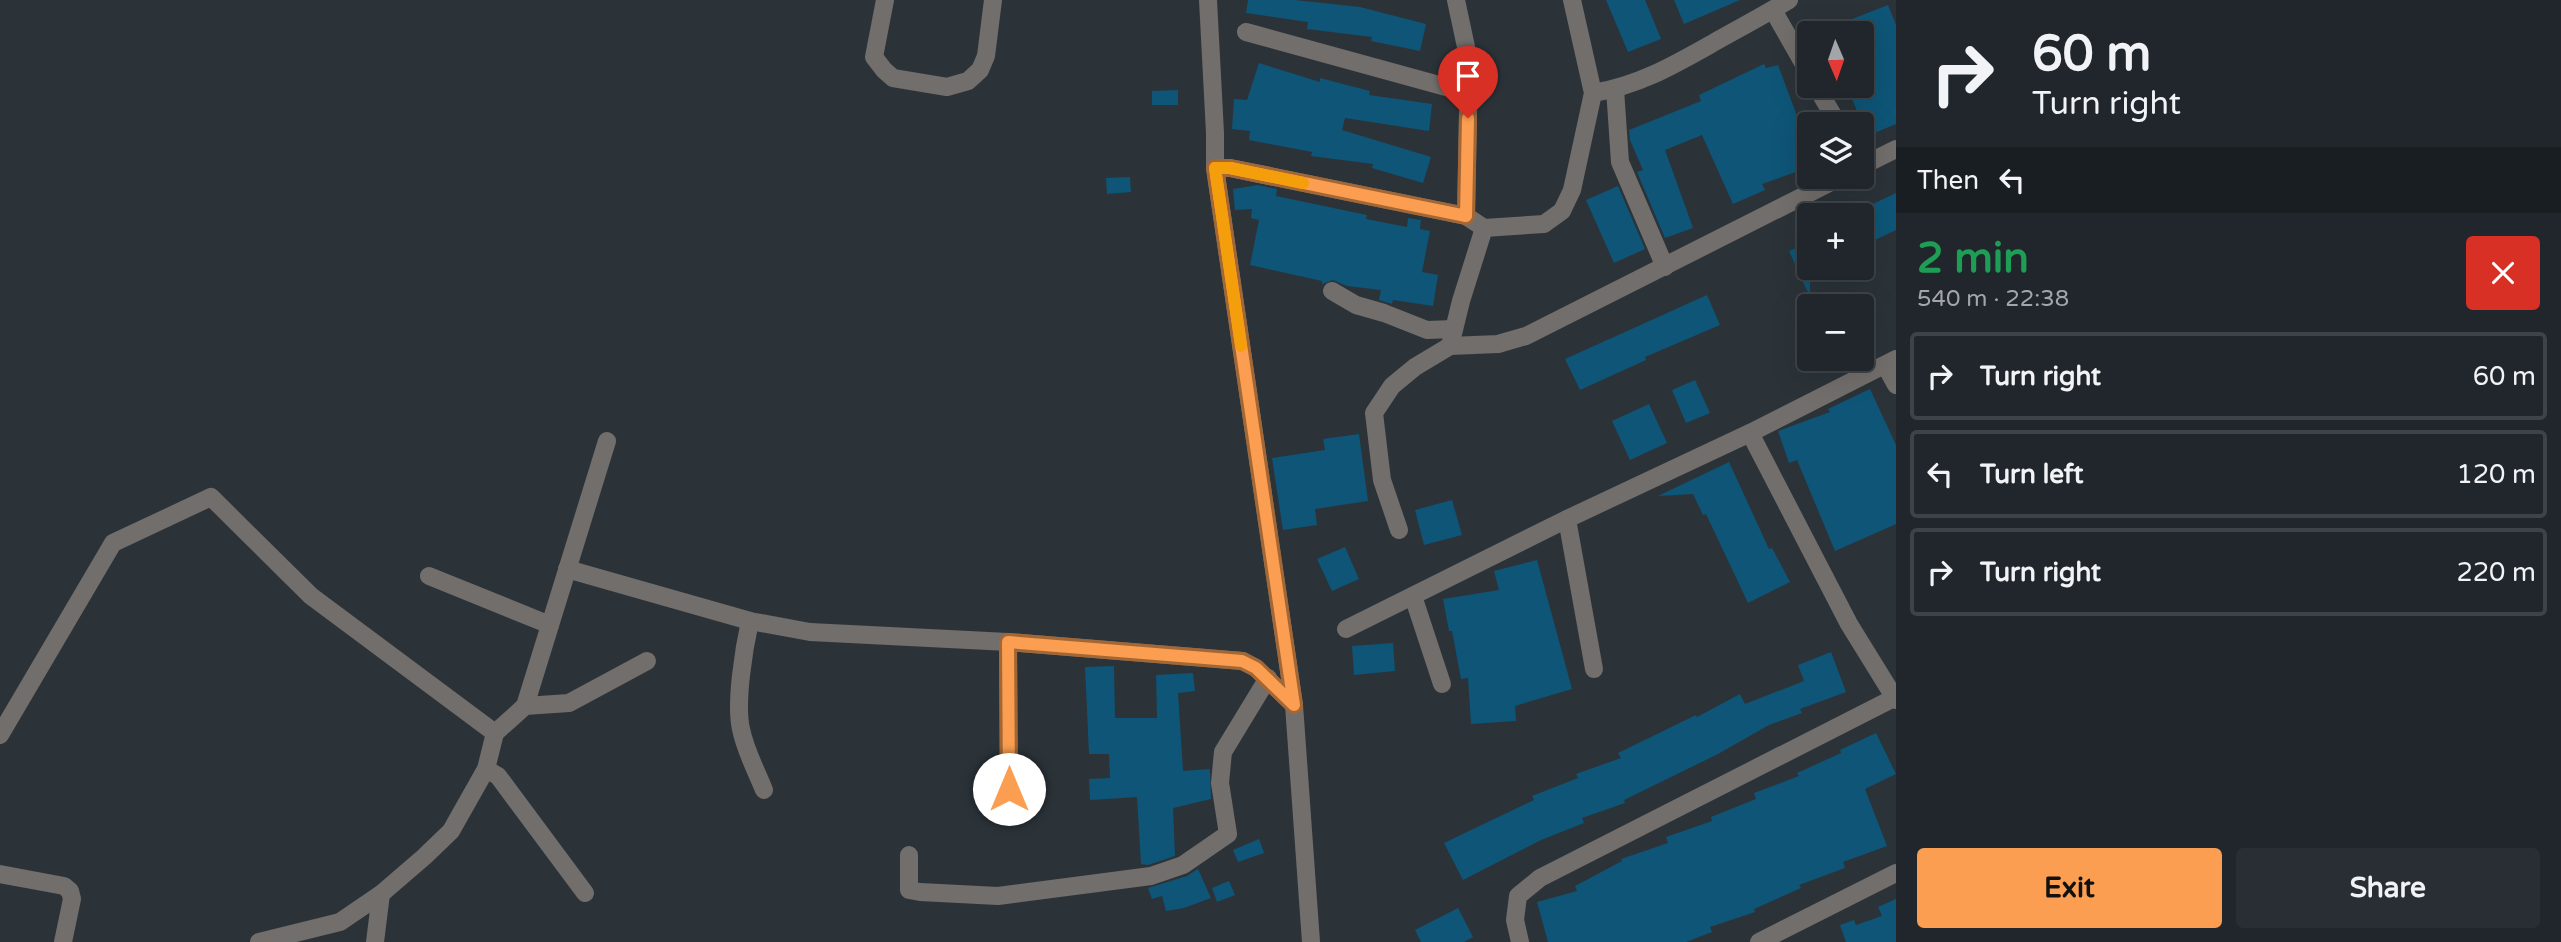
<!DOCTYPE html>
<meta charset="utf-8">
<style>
:root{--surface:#20262b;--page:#282e33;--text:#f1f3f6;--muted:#a2a5a9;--line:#3d4347;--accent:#fb9e51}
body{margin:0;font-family:"Varela Round",sans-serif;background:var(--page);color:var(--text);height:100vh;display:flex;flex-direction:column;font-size:26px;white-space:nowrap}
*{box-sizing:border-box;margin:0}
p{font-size:23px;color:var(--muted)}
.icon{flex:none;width:38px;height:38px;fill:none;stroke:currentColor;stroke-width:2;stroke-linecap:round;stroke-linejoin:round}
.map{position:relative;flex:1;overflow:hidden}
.side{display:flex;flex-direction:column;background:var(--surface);width:665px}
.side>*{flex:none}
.banner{background:#20262b;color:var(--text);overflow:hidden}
.needle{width:46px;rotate:178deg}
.buttons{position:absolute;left:1797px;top:21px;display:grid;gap:14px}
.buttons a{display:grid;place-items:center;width:77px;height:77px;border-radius:7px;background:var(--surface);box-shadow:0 7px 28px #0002,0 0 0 2px var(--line);font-size:35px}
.pin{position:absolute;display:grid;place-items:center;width:60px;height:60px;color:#fff;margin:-72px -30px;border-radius:50% 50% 50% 0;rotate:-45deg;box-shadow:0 0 7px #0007}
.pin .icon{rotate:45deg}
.me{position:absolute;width:77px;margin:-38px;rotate:0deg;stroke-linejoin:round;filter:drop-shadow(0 0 5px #0008)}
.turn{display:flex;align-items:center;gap:24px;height:147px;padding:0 21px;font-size:32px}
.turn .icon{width:91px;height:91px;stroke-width:2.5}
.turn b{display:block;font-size:49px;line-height:60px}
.then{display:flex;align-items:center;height:66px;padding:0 21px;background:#0003;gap:14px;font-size:26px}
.round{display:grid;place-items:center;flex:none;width:74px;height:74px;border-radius:7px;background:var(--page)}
.head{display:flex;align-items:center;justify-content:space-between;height:119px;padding:0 21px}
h1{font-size:42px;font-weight:700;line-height:52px;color:#1e9e55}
.primary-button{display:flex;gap:14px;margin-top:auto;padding:14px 21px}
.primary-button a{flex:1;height:80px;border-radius:7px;background:var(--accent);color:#111;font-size:28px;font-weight:700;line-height:80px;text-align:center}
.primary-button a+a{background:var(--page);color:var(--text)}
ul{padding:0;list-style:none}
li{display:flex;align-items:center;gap:21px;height:88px;margin:0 14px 10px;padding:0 7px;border:4px solid var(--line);border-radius:7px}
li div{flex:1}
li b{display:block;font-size:26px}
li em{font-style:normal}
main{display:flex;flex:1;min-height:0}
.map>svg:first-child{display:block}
</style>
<main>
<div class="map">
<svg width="1896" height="942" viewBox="0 0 1896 942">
<rect width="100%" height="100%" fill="#2b3339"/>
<g fill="#0e5577">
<polygon points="1248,0 1295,0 1360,7 1426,24 1420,51 1371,41 1372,37 1307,29 1308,22 1246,13"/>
<polygon points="1606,0 1645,0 1661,39 1628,52"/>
<polygon points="1674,0 1740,0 1684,24"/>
<polygon points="1888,5 1896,25 1896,124 1867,136 1847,86 1862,86 1862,33 1819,32"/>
<polygon points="1259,63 1320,82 1320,78 1370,91 1369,95 1432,104 1429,131 1345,118 1342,130 1431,157 1423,183 1372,168 1373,164 1311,156 1312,152 1249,140 1250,131 1232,129 1234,99 1247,100"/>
<polygon points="1764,64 1766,68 1778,65 1810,151 1810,167 1762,184 1765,190 1733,204 1702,135 1665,150 1693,228 1665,238 1637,172 1643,170 1630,140 1629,130 1701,101 1699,95"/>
<polygon points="1178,90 1178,105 1152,105 1152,91"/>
<polygon points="1130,177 1131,192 1107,194 1106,178"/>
<polygon points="1258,185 1277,189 1276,196 1367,215 1366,219 1407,227 1408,218 1421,220 1420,229 1430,231 1422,272 1438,275 1433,306 1393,300 1392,304 1379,300 1381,290 1347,286 1333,280 1322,284 1322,281 1250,265 1259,220 1251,218 1252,209 1235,210 1233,189"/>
<polygon points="1618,186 1645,249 1614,263 1586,200"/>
<polygon points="1896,193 1896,230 1862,246 1862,209"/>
<polygon points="1810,242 1810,268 1837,268 1810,280 1810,297 1789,251"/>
<polygon points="1707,295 1720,325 1645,357 1646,360 1580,390 1565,359"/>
<polygon points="1695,380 1710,413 1686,423 1672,390"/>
<polygon points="1870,389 1896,445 1896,524 1835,551 1797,460 1789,463 1778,431 1830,412 1828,409"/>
<polygon points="1649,404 1667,443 1630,460 1612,421"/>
<polygon points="1359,434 1368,501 1315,509 1317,525 1283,530 1272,458 1325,450 1323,439"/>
<polygon points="1729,462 1769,549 1772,548 1790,582 1748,603 1706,514 1703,515 1693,494 1658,496"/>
<polygon points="1452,500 1462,535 1424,545 1415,510"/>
<polygon points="1345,547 1359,579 1332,591 1317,559"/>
<polygon points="1537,560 1572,689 1515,706 1516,721 1471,724 1468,678 1461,679 1452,631 1449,631 1443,599 1499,590 1494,571"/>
<polygon points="1393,643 1395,671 1354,675 1352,646"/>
<polygon points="1831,652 1846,692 1800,709 1802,713 1769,725 1718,754 1624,800 1625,803 1582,818 1584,823 1541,840 1463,880 1444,843 1534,800 1532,796 1578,778 1576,774 1621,758 1618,753 1696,715 1697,717 1740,694 1745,704 1804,681 1798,665"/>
<polygon points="1114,666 1115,718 1157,718 1156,675 1193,673 1195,691 1178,693 1183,771 1210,769 1211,799 1173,808 1175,856 1148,865 1141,864 1137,797 1090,800 1089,779 1110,778 1109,754 1089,754 1085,667"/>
<polygon points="1876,733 1896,774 1865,789 1887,846 1843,862 1845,868 1799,885 1801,888 1754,909 1755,912 1710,927 1712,932 1686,942 1548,942 1537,902 1577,891 1575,886 1622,861 1621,859 1668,843 1666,837 1712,821 1711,817 1756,799 1754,793 1799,776 1797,773 1841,753 1840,750"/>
<polygon points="1259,839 1264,853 1238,862 1233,850"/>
<polygon points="1198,869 1211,898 1184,908 1166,911 1162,896 1152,899 1148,888 1187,876"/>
<polygon points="1229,881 1235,895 1217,902 1212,888"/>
<polygon points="1896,899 1896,942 1846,942 1840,925 1854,920 1856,925 1882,916 1878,907"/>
<polygon points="1458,908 1473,937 1464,942 1421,942 1415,930"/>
</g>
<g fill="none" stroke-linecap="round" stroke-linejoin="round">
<g stroke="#726e6b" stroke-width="18">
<polyline points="885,0 874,57 884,70 893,78 947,87 968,81 980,70 986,56 993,0"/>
<polyline points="1208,0 1215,133 1215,168 1294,705 1311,942"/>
<polyline points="1456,0 1469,61 1466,216 1484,228 1544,224 1562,211 1572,190 1593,93 1572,0"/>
<polyline points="1773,10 1810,75"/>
<polyline points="1246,32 1468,93"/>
<polyline points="1816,86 1838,124"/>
<polyline points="1615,89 1620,162 1665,267"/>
<path d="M1593,93C1638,86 1674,65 1713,43C1738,29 1764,15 1789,0"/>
<polyline points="1862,166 1896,149"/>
<polyline points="1215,168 1230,168 1466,216"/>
<polyline points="1332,291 1356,305 1384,313 1427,330 1454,329"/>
<polyline points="1450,346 1498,344 1526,336 1841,177"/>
<polyline points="1885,365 1896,385"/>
<polyline points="1750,433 1849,624 1896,700"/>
<polyline points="1567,519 1594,669"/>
<polyline points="1399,530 1382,480 1374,413 1392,386 1415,367 1450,346 1461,301 1484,228"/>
<polyline points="567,569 750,621 810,632 1008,642 1243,661 1256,668 1294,705"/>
<polyline points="429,576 550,625"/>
<polyline points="1413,596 1442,684"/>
<path d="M750,621C744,648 735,703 741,729C745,750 756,770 764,790"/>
<polyline points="1346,629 1567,519 1750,433 1896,359"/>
<polyline points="1008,642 1009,813"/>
<polyline points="525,706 569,703 647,661"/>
<polyline points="495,733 525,706 607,441"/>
<polyline points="0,735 113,543 211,497 311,596 495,733 486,769 451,831 424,857 381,894 340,922 259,942"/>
<polyline points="486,769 498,776 585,893"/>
<polyline points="909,855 909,890 920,892 998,896 1151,876 1183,865 1228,834 1220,783 1223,752 1268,678"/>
<polyline points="0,874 64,886 70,891 72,899 63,942"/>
<polyline points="375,942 381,894"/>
<polyline points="1520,942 1515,920 1518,896 1540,878 1894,698"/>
<polyline points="1759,942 1896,873"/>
</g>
</g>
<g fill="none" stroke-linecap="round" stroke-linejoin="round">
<g stroke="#a36735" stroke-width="18">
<polyline id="route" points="1009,789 1008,642 1242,661 1256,668 1294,705 1215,168 1230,168 1466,216 1468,118"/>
</g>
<use href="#route" stroke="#fb9e51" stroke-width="12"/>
<polyline stroke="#f59e0b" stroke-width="12" points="1241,346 1215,168 1230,168 1303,183"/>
</g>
</svg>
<div class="buttons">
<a><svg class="needle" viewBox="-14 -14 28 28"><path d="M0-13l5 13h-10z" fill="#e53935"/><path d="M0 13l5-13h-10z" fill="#a2a5a9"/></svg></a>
<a><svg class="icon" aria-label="layers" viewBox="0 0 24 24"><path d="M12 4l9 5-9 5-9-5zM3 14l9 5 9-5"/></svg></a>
<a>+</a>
<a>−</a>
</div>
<div class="pin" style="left:1468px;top:118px;background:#d93025"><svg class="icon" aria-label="arrive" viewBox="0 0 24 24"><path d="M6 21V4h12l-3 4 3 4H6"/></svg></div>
<svg class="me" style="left:1009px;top:789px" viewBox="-20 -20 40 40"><circle r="19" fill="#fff"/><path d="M0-13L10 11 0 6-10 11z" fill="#fb9e51"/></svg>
</div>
<section class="side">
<div class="banner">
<div class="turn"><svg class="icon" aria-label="right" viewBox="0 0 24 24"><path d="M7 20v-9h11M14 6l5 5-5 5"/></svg><div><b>60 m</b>Turn right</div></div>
<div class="then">Then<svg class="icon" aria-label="left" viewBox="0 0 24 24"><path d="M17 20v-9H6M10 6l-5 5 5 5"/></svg></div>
</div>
<div class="head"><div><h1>2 min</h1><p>540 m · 22:38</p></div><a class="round" style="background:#d93025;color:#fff"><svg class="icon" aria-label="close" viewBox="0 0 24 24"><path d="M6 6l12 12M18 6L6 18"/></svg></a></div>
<ul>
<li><svg class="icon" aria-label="right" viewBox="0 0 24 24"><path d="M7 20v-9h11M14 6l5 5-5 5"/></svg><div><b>Turn right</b></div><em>60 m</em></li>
<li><svg class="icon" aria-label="left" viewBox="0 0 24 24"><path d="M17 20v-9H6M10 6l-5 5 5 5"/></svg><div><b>Turn left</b></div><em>120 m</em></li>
<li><svg class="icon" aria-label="right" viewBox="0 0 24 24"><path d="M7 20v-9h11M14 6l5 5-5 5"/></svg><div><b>Turn right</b></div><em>220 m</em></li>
</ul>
<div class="primary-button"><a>Exit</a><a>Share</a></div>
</section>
</main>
